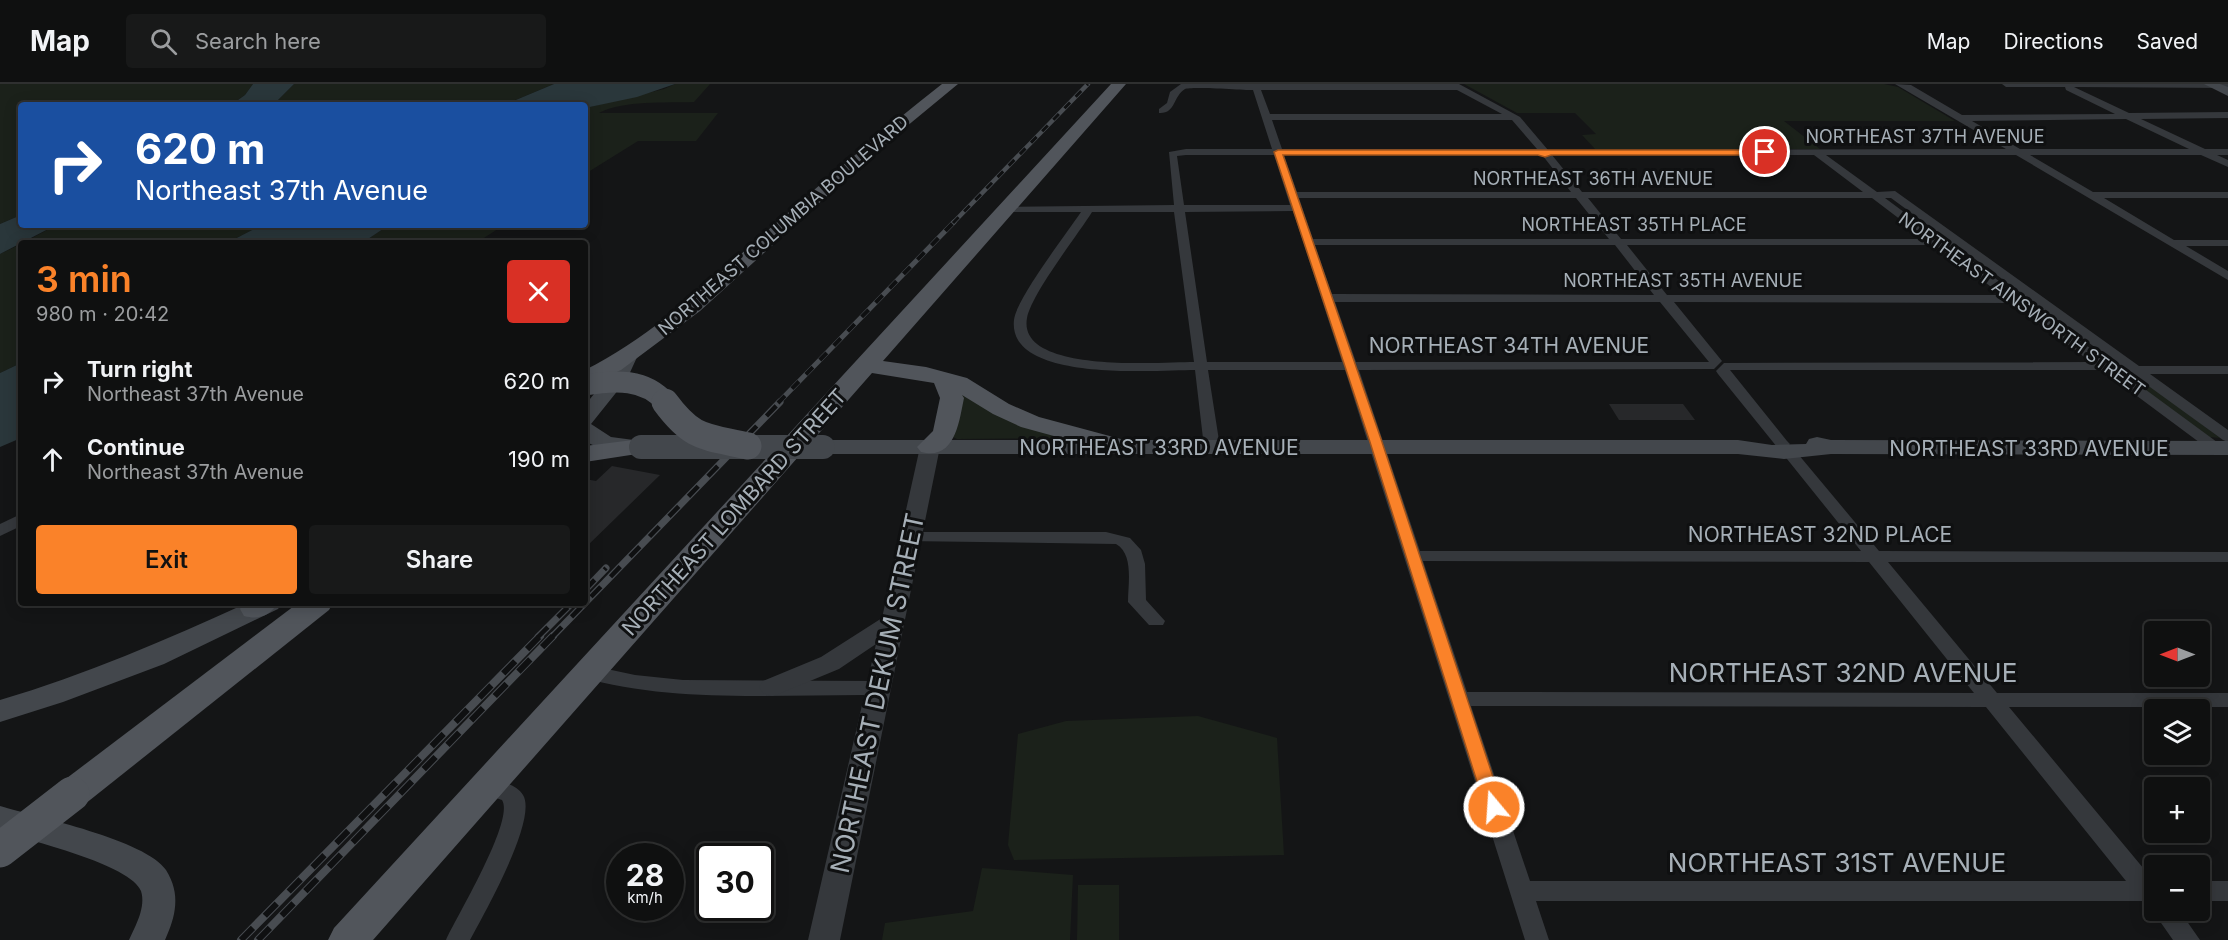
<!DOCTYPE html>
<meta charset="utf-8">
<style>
:root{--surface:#0f1010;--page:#181919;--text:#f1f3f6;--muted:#9b9d9f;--line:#2f3030;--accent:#fa8229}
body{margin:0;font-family:Inter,sans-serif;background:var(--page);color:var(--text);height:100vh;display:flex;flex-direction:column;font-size:22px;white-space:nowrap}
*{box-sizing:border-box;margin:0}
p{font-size:20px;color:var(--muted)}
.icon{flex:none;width:33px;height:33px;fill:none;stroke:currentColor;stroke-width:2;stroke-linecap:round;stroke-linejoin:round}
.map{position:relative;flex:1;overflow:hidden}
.drawer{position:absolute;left:18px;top:156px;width:570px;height:366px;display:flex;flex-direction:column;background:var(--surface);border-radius:6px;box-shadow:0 3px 15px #0003,0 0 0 2px var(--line)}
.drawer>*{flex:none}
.banner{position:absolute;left:18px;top:18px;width:570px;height:126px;border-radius:6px;box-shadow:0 3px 15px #0003,0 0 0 2px var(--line);background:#1a4fa0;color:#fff;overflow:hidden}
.needle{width:39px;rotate:270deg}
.controls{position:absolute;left:2144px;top:537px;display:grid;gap:12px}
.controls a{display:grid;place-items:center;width:66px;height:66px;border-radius:6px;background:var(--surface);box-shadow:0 3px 15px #0003,0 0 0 2px var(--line);font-size:30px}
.speed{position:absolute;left:606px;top:759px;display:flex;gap:12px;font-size:30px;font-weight:700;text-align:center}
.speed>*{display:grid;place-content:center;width:78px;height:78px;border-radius:50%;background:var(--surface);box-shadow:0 3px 15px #0003,0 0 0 2px var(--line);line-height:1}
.speed small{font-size:15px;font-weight:400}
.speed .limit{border:3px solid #111;border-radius:9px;background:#fff;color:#111}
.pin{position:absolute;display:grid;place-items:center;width:51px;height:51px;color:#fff;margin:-26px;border:3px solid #fff;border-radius:50%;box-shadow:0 2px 6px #0007}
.me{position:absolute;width:66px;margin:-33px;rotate:342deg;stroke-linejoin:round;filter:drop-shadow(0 0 4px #0008)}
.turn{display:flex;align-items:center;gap:21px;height:126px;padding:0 18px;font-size:27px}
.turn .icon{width:78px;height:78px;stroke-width:2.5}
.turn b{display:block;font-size:42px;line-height:51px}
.round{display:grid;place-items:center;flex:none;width:63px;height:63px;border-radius:6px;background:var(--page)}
.summary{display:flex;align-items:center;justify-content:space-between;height:102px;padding:0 18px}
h1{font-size:36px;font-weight:600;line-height:45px;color:var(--accent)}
.button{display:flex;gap:12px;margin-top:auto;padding:12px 18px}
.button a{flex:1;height:69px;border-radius:6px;background:var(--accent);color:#111;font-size:24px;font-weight:600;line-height:69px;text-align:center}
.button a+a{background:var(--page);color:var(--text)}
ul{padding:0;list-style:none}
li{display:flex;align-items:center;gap:18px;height:78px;padding:0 18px}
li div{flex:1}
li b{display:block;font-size:22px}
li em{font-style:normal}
header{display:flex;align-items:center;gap:36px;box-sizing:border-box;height:84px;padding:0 30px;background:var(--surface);border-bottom:2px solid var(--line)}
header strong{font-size:28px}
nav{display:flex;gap:33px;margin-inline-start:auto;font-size:21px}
.search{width:420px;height:54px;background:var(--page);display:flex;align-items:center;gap:15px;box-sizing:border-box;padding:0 21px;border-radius:6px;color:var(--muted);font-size:22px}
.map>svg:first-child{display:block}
</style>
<header>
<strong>Map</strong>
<div class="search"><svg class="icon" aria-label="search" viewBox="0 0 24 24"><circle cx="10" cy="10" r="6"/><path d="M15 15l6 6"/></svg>Search here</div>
<nav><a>Map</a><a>Directions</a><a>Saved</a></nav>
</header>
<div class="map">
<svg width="2228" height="856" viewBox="0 0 2228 856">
<rect width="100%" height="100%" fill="#141516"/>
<g fill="#1b211a">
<polygon points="0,0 253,0 245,11 231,21 21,21 21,131 0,140"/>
<polygon points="294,0 554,0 504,21 273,21"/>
<path d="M675,0H710L694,18C667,19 623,16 599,29H718L696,57H638L585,90V24L664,5Z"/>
<polygon points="1464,0 1884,0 1898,3 1955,37 1784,37 1820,65 1595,65 1582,51 1596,50 1575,29 1517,29"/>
<polygon points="56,141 262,141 227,159 23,159"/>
<polygon points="389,141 504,141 476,159 362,159"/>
<polygon points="21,160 21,279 0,289 0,170"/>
<polygon points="2131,292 2141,294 2220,354 2209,353 2126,294"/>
<polygon points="957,308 1062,354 957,355 953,353"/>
<polygon points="1198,632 1277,654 1284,771 1014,776 1008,761 1018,650 1066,637"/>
<polygon points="982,784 1073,791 1070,856 882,856 885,839 973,827"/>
<polygon points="1078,801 1119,801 1119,856 1077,856"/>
</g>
<g fill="#2a373b">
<polygon points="253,0 294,0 273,21 231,21 245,11"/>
<polygon points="554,0 675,0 637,13 585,24 585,21 504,21"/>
<polygon points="21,131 21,141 56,141 0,170 0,140"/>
<polygon points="262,141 389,141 362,159 227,159"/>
<polygon points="21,279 21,354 0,363 0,289"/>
</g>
<g fill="#27282a">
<polygon points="1609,320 1683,320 1695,336 1619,336"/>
<polygon points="612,382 660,391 585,464 585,395 596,397"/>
</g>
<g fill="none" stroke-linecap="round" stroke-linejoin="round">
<g fill="#35383c" fill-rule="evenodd">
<path d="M1181,0H1459L1520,33L1548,66L2006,65L1895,0L1911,1L1962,31L2115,30L2066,6L2065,3H2006L2002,0H2228V4L2074,3L2129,29L2228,28V34L2141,35L2205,65H2228V71H2217L2228,76V83L2201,71H2030L2093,108H2228V114H2104L2174,156H2228V162H2186L2228,187V196L2016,71H1826L1877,108L1895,107L2139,282H2228V290H2150L2228,346V358L2223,356L2132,290L2123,289L2221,361L2224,364L2221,367H2211L2102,286H1730L1787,357L1790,360L1788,362L1793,364L1879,467L2228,468V478H1888L1997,609H2228V623H2009L2154,797V821L2142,817H1536L1549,856H1525L1345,286H1208L1220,363L1212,368L1204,363L1195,286C1157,286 1007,299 1014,236C1016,215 1067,149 1081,128H1007L1002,125L1003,123L1174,121L1169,68L1186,65H1272L1253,6C1241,6 1191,2 1185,5C1173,12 1176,30 1159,29V25L1167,19L1170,8ZM1261,6H1457L1502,30H1270ZM2126,35L2189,65H2020L1972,37ZM1272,36H1512L1537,65H1282ZM1186,71H1274L1290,121H1184L1177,72ZM1284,71H1538L1543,72L1571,108H1297ZM1552,71H1814L1863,108H1582ZM1299,114H1576L1609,155H1313ZM1588,114H1872L1926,155H1621ZM1885,114H1891L1947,155H1940ZM1293,127L1342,278H1207L1185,128ZM1092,128H1174L1194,278C1161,278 1017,290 1027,234C1032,209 1077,152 1092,128ZM1315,161H1615L1654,211L1332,210ZM1627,161H1935L2002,211H1667ZM1950,161H1956L2024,211H2018ZM1335,218H1660L1709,278H1356ZM1674,218L2012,219L2091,278L1724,279L1716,287L1718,290L1777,363L1782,365L1780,367L1783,370L1861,467H1420L1359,286L1714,285L1722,277ZM2028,219H2034L2118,280L2109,278ZM1423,477L1869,478L1974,609L1467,608ZM1471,622L1986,623L2126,797H1530Z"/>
<polygon points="21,430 21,442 0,452 0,440"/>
<path d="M911,448H1106L1130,454L1141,466L1145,480L1146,516L1165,537L1163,541H1149L1128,518C1128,500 1134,470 1116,460L905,457L903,453L905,449Z"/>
<path d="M588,581L635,591L683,596L878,597L885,599L888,604L885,609L878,611C781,610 675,620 581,593L578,588L581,583Z"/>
<path d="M486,694C498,697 516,699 523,711C538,735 484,830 470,856H446C457,832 515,736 502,716L478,708L475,702L478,696Z"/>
<rect x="2199" y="797" width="29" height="20"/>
<polygon points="2154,822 2154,826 2179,826 2200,856 2173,856 2152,826"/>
</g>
<polygon fill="#35383c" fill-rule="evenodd" points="930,357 937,359 940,363 840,856 808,856 876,560 839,585 781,609 772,612 763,609 759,603 763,597 821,573 882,534 920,363 923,359"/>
<g fill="#43474c" fill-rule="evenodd">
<polygon points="2204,0 2220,0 2228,3 2228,12"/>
<path d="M628,265L635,267L638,271L627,295L591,340L611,353L649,358L652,363L649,368C629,373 602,367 585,357V321L608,293L621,267Z"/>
<polygon points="1817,353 1831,356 2228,357 2228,371 1831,370 1784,375 1738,370 823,370 815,368 812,363 815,358 823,356 1738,356 1772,361 1806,360 1809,355"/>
<path d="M247,519H282L278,525L164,580L63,618L0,638V616C85,591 166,556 247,519Z"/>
<path d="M0,722C37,733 146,756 166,786C181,810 176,832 165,856H129C136,841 146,823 141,807C132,781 27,755 0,748Z"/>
</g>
<g fill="#51555b" fill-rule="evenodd">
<path d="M942,0H958L872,71L700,227L621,286L585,302V286C653,252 710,197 767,147C824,97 882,47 942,0Z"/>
<path d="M1111,0H1126L883,277L926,283L967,294L1009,320L1039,333L1132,358L1136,363L1132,368L1123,371L1021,343L993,330L962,311L964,314C959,338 955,377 921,368L917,363L933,347L940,314L934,299L872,289L373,856H328L334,844Z"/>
<polygon points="641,355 650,358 654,363 650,368 585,378 585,362"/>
<path d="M244,519H278C269,532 259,536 244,532L240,525Z"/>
<polygon points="298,519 333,519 329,526 85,720 72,724 59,720 54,710 59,700"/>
</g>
<g stroke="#484c51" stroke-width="4.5">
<polyline id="rail-far3" points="953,139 1088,0"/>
</g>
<g stroke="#484c51" stroke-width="5">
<polyline id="rail-far2" points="778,319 954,138"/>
</g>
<g stroke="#484c51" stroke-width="7">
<g id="rail-far1">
<polyline points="585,506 606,484"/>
<polyline points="538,553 572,519"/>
<polyline points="552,553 780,318"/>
</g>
</g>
<g stroke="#484c51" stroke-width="8">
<g id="rail">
<polyline points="241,856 540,552"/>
<polyline points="258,856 553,552"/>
</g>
</g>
<use href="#rail-far3" stroke="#0f1011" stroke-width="3" stroke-dasharray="8" stroke-linecap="butt"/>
<use href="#rail-far2" stroke="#0f1011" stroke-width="4" stroke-dasharray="10" stroke-linecap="butt"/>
<use href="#rail-far1" stroke="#0f1011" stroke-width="4.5" stroke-dasharray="14" stroke-linecap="butt"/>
<use href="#rail" stroke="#0f1011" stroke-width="6" stroke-dasharray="17" stroke-linecap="butt"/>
<polyline stroke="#43474c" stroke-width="24" points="641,363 823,363"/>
<path stroke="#51555b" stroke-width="21" d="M585,301C614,296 646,294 666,319"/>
<path stroke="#51555b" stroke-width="27" d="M665,318C693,356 705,352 748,362"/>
<polyline stroke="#51555b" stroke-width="35" points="0,766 72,710"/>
</g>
<polygon fill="#fa8229" stroke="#a2541b" stroke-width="1.5" points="1278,66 1765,66 1769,68 1765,71 1551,71 1545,73 1538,71 1283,71 1381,355 1503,723 1500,728 1494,730 1487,728 1485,723 1369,355 1274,68"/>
<g text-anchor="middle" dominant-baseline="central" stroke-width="6" stroke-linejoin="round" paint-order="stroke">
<g font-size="18" fill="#a6afb7" stroke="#0f1011">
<text x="1925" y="52">NORTHEAST 37TH AVENUE</text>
<text x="1593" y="94">NORTHEAST 36TH AVENUE</text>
<text x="1634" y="140">NORTHEAST 35TH PLACE</text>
<text transform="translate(783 141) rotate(-41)">NORTHEAST COLUMBIA BOULEVARD</text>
<text x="1683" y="196">NORTHEAST 35TH AVENUE</text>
<text transform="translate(2022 220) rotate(36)">NORTHEAST AINSWORTH STREET</text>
</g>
<g font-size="21" fill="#a6afb7" stroke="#0f1011">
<text x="1509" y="261">NORTHEAST 34TH AVENUE</text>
<text x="1159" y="363">NORTHEAST 33RD AVENUE</text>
<text x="2029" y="364">NORTHEAST 33RD AVENUE</text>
<text transform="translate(734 428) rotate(-48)">NORTHEAST LOMBARD STREET</text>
<text x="1820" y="450">NORTHEAST 32ND PLACE</text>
</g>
<g font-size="26" fill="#a6afb7" stroke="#0f1011">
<text x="1843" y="588">NORTHEAST 32ND AVENUE</text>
<text transform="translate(877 609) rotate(-78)">NORTHEAST DEKUM STREET</text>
<text x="1837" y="778">NORTHEAST 31ST AVENUE</text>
</g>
</g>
</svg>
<div class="controls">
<a><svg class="needle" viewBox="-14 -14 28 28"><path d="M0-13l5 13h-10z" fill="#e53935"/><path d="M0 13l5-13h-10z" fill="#9b9d9f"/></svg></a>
<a><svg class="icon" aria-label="layers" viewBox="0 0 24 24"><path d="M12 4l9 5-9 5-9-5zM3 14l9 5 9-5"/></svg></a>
<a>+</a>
<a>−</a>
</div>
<div class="speed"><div>28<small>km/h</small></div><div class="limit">30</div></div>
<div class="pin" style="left:1765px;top:68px;background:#d93025"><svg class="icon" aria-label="arrive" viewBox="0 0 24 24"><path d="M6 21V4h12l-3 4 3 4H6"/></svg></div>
<svg class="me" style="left:1494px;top:723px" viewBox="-20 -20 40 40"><circle r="17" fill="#fa8229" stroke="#fff" stroke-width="3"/><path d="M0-11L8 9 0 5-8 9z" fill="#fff"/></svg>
<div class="banner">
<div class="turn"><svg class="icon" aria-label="right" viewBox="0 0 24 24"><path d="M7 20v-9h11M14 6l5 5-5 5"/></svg><div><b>620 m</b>Northeast 37th Avenue</div></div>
</div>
<section class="drawer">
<div class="summary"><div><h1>3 min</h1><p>980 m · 20:42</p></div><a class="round" style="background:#d93025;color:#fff"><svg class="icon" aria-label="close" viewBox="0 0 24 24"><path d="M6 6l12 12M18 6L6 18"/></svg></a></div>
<ul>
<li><svg class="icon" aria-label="right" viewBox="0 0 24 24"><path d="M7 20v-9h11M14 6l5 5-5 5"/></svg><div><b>Turn right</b><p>Northeast 37th Avenue</p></div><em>620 m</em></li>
<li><svg class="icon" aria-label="ahead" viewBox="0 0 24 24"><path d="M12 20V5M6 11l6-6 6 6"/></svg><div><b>Continue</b><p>Northeast 37th Avenue</p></div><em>190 m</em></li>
</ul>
<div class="button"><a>Exit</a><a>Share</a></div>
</section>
</div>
